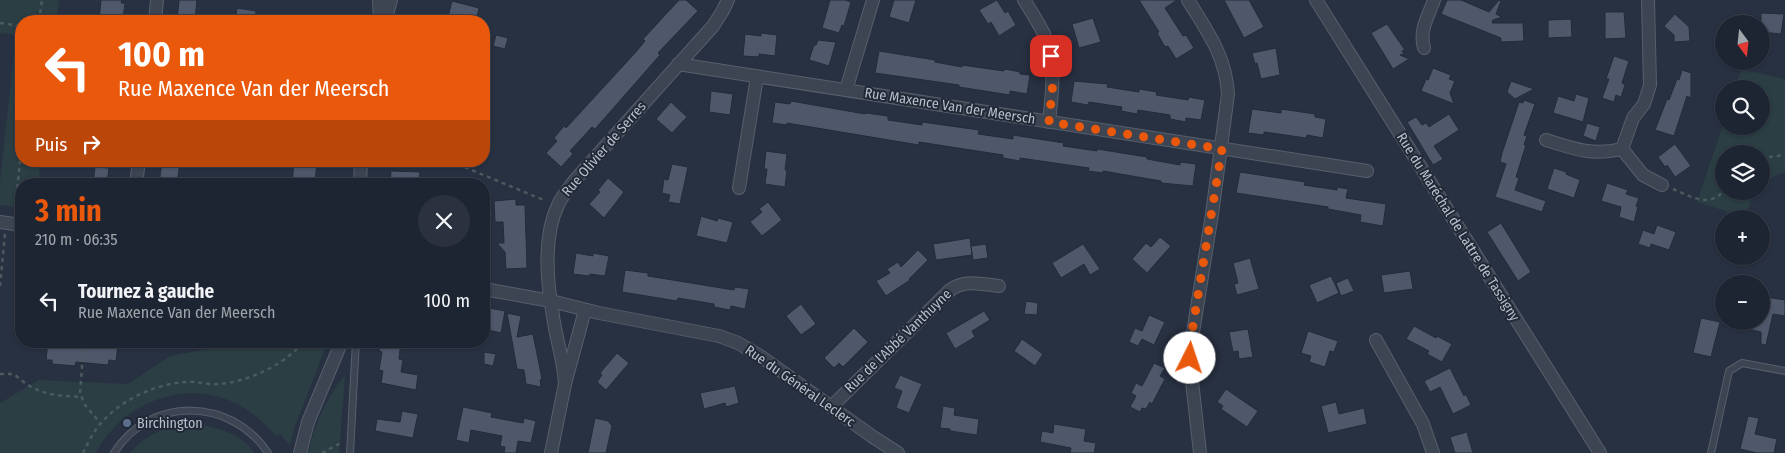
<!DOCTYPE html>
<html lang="fr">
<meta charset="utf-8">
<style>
:root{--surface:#1e2532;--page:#2b313e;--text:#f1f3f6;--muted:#a1a5ac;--line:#3c424d;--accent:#ea580c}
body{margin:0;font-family:"Fira Sans Condensed",sans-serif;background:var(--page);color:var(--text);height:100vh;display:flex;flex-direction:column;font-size:19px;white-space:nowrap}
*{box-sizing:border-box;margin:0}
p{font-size:16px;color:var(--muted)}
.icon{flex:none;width:28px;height:28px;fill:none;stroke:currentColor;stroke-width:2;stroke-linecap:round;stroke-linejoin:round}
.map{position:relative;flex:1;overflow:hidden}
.drawer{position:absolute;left:15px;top:178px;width:475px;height:170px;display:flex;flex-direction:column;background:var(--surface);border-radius:20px;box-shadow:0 1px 4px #0004,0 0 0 1px var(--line)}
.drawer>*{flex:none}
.banner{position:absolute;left:15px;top:15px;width:475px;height:152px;border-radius:20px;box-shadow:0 1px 4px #0004,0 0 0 1px var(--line);background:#ea580c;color:#fff;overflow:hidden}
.needle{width:32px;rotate:165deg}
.controls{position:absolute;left:1715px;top:15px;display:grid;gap:10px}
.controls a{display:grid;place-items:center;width:55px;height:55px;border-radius:50%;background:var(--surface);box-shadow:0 1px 4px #0004,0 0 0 1px var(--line);font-size:25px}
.pin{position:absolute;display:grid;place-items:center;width:42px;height:42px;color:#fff;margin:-21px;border-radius:10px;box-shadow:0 2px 8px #0006}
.me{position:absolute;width:55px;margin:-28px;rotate:4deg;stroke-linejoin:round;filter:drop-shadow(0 0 4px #0008)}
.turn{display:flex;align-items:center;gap:18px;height:105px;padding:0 20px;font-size:22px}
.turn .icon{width:65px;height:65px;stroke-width:2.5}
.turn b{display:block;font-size:35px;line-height:42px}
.then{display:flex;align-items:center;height:48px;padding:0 20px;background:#0003;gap:10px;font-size:19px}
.round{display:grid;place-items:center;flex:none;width:52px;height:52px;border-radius:26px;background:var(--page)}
.headline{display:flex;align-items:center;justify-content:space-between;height:85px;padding:0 20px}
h1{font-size:30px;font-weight:700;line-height:38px;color:var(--accent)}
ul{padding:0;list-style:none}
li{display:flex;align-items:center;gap:15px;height:75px;padding:0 20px}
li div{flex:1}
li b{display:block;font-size:19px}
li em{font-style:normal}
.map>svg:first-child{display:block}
</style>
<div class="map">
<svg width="1785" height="453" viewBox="0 0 1785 453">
<rect width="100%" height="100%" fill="#283142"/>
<g fill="#2a3e43">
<polygon points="0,0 59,0 56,21 21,21 21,161 40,161 39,184 21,184 21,207 0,205 0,182 16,35 0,33"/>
<polygon points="1741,69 1785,79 1785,173 1778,174 1761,185 1761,154 1724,154 1724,191 1756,191 1744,217 1697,202 1724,122 1724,126 1761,126 1761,89 1735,89"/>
<path d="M252,341H328L294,429L290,445L280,434L276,436C261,419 244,405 223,398C174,382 119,408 96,453H0V403L39,380L128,384L170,356Z"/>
<path d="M345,375L339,453H308C315,423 326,399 345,375Z"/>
<path d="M191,423C212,426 243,433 254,453H130C146,434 167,426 191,423Z"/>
</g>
<g fill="#4f586b" stroke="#232b39">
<polygon points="101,0 122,0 121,3 125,3 123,19 120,19 119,21 99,21"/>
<polygon points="179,0 197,0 195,21 177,21"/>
<polygon points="679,0 686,0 698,11 658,53 660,55 595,129 592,127 570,151 573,154 561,167 546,153 557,141 554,138 564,126 566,128 635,53 645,41 643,39"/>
<polygon points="830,0 845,0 851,2 844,26 842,25 839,33 822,28"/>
<polygon points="894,0 916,0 909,23 889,17"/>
<polygon points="997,0 1005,13 1008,11 1016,25 999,36 991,22 988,24 979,10"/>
<polygon points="1139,0 1177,0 1165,8 1183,36 1186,35 1194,48 1176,59 1168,46 1165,47 1157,33 1159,32"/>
<polygon points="1224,0 1249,0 1264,27 1244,38"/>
<polygon points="1447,0 1461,0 1489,12 1499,0 1501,1 1496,14 1502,17 1493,20 1492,23 1523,23 1524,41 1501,42 1501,38 1441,14"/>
<polygon points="452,1 479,8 476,21 447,21"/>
<polygon points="237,8 256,11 255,21 235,21"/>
<polygon points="1605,12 1624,12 1626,38 1605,39"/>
<polygon points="1761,13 1784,14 1781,34 1761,32"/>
<polygon points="1675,14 1689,27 1690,41 1674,42 1674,35 1664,26"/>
<polygon points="1093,18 1101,42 1079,48 1072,24"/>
<polygon points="1571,19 1572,37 1548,38 1548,20"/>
<polygon points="1387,24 1405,50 1402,51 1404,54 1400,55 1409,59 1393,69 1371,33"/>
<polygon points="761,33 777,35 775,56 759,54 759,57 743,56 745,34 761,36"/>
<polygon points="496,35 508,38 505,49 493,46"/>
<polygon points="818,40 836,42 829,66 809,60 814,45 816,45"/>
<polygon points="1276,48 1280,75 1261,79 1257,63 1255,64 1252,53"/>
<polygon points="879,51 935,60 935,62 962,67 962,65 1004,71 1005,69 1020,72 1020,74 1030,75 1027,94 1010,91 1010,95 959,87 959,85 875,73"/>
<polygon points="1614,56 1629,61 1622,83 1625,85 1621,97 1616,95 1614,102 1602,98 1609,79 1606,79"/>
<polygon points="1433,68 1451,75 1449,79 1455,81 1450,93 1454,104 1421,91 1426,79 1428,80"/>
<polygon points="1682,70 1691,73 1691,98 1687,96 1674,136 1655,130 1667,99 1669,100 1677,79 1679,80"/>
<polygon points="1074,81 1108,84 1107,87 1139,92 1139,89 1157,92 1156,95 1188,100 1189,97 1205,100 1201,120 1186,118 1186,122 1170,119 1170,115 1138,110 1137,114 1121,111 1122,107 1089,102 1088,105 1071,102"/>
<polygon points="1511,81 1534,89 1515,99 1507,92"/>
<polygon points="711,91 733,94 730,115 709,112"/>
<polygon points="1576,94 1589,98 1583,122 1553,113 1558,96 1574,101"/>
<polygon points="1524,100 1535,104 1524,135 1527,136 1524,145 1526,145 1516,177 1519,178 1515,190 1546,201 1542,212 1495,197 1506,164 1500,162 1502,153 1519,102 1523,103"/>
<polygon points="791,101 865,114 866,113 888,116 888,120 922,125 922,122 979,130 978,134 1013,139 1013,135 1064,143 1063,146 1097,151 1097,149 1147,157 1147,159 1180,165 1180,162 1196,164 1193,186 1161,183 1161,181 1103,171 1103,173 1088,171 1089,168 1020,158 1020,161 1003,158 1003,155 919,142 919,145 787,123 787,125 772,123 775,102 790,104"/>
<polygon points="671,102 687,117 672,133 656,119"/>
<polygon points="1252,109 1281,113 1281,109 1315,114 1315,117 1326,119 1323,138 1307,135 1306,138 1264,132 1264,135 1248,133"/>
<polygon points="1449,114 1459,130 1434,146 1443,159 1433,165 1407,122 1416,117 1422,125 1426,123 1429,127"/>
<polygon points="1587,123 1600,127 1596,141 1583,136"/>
<polygon points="1675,144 1691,166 1675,177 1667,165 1665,167 1658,157"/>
<polygon points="766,151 787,154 785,170 787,170 785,187 765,184 767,169 764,169"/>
<polygon points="162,161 180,163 177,184 159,184"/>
<polygon points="294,161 317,161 315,184 292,184"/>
<polygon points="672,164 688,167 680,204 668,202 670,195 662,193 664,179 668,180"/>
<polygon points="95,167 109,168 107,184 93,184"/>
<polygon points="1554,168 1566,172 1566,174 1580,180 1574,198 1547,189"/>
<polygon points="391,171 420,172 419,184 390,184"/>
<polygon points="1240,172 1305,182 1304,185 1337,190 1337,187 1348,189 1346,198 1386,204 1383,226 1360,222 1361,215 1328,209 1328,207 1236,193"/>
<polygon points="608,178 624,192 604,218 589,204 600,192 598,190"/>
<polygon points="1607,183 1628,190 1626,194 1639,198 1636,206 1638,207 1634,222 1619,217 1621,207 1601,201"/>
<polygon points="516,199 516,205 525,205 527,268 506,269 505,252 497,243 504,243 503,222 495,222 494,201"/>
<polygon points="768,202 782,220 762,236 750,222 762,212 759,209"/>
<polygon points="701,216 717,221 718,218 733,222 727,243 696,236"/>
<polygon points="1501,223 1531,272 1518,281 1487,232"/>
<polygon points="1657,225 1676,232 1669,250 1651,244 1650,248 1638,244 1643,230 1654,234"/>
<polygon points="1160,237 1171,246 1147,273 1132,259 1146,243 1151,247"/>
<polygon points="970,238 972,255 936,260 933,244"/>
<polygon points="986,244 988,258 973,260 971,246"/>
<polygon points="1083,244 1100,269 1090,275 1084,264 1061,278 1052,263"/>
<polygon points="918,250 928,260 909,279 910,280 886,296 876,281 890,273 887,269 898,262 901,267"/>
<polygon points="576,253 593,256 593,253 609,256 605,276 590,274 589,276 573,274"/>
<polygon points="1250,258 1259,289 1237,295 1234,284 1238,283 1233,263"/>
<polygon points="625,270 648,273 648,276 734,290 735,287 749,289 745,309 731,306 730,310 714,307 714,304 678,298 677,301 622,292"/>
<polygon points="1410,271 1413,289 1384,293 1381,275"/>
<polygon points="1331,276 1339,293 1317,303 1309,285"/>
<polygon points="1348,278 1354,291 1341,296 1336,283"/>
<polygon points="1766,297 1785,300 1785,316 1773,314 1766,345 1761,344 1761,332 1735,326 1736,321 1761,321 1761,311 1763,311"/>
<polygon points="1026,301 1038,303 1037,315 1024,314"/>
<polygon points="801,304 816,324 801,335 786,316"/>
<polygon points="484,307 505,311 501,333 484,329"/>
<polygon points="984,311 990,320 972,331 975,337 955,349 946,333"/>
<polygon points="507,313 521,316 517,337 533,334 542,379 540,380 541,387 526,384 524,370 517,369"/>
<polygon points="1149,315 1165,322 1154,345 1142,339 1138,346 1129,342 1135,328 1142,331"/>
<polygon points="1701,318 1720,322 1711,357 1693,353"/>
<polygon points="1414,326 1436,338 1437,336 1452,344 1442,362 1427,354 1429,351 1406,339"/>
<polygon points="854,328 868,342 843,367 839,363 834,368 824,358"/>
<polygon points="1248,329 1253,357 1239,359 1238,351 1233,352 1229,332"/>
<polygon points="1308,331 1338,341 1334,352 1330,351 1325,367 1309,362 1311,356 1301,353"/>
<polygon points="1022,339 1043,354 1035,366 1014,351"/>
<polygon points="48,341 88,342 118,345 116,361 109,360 108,365 76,362 75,366 52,364 52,360 46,360"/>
<polygon points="380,341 401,341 399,359 403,360 401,372 418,375 416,390 381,383 383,371 379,370 382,352 379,351"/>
<polygon points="484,352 496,354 493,366 484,364"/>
<polygon points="617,353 629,363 606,390 597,382 602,375 600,373"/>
<polygon points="1154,363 1165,368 1160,376 1165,379 1152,404 1150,402 1146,409 1142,408 1140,412 1130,407 1136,396 1131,393 1136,383 1142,386"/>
<polygon points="1450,368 1464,396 1466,394 1471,405 1453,414 1440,387 1430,392 1424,381"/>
<polygon points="900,375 922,384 909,413 896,408 902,391 894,388"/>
<polygon points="735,386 739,403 726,407 725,403 704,409 700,393"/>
<polygon points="1226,389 1258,411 1247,427 1221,409 1223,406 1217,402"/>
<polygon points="1336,402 1339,414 1364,408 1367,424 1328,433 1321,406"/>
<polygon points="943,406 955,408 954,415 979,419 977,435 950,431 950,429 940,428"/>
<polygon points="463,407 492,413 491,417 523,423 524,418 536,421 531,443 518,441 516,453 504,453 505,447 500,446 502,436 471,430 469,443 456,440"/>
<polygon points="402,411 418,414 413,438 375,431 377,419 400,422"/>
<polygon points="1748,416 1759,418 1755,434 1777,439 1774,453 1757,453 1740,449"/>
<polygon points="595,418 608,421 612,426 606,453 588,453"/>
<polygon points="1054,424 1086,429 1084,441 1096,443 1094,453 1070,453 1071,448 1040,442 1042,431 1053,433"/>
<polygon points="1467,432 1473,453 1455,453 1450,437"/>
</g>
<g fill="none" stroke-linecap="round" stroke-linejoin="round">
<g stroke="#585f6c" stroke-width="8">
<g id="lane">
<path d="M114,453C150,396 231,397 268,453"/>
<polyline points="350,453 356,341"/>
<polyline points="1711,453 1729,371 1742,363 1785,371"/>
</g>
</g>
<g stroke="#585f6c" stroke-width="14">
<g id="street">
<polyline points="379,0 380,21"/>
<path d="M1024,0C1031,11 1038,22 1044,34C1057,63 1052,92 1049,122"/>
<path d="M1188,0C1207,31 1226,56 1228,94L1212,214L1191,345V372L1200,453"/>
<polyline points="1316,0 1600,453"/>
<polyline points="155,21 157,0"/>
<polyline points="385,21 391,0"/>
<path d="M1424,48C1419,30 1428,17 1434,0"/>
<polyline points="678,64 1367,171"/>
<polyline points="846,90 873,0"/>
<path d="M1546,140C1575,149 1591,156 1622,149L1643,175L1662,185"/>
<polyline points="1622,149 1633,118 1644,104 1650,85 1648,0"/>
<polyline points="136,184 139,161"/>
<polyline points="360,184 361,161"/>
<polyline points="739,188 757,77"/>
<polyline points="0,222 21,225"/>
<polyline points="484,289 551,301 599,313 719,336 738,343 760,356 873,437 898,453"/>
<polyline points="1376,340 1423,424 1433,453"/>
<path d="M565,384C564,361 556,339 553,316C547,283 543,236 558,205C562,196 569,188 575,180L713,26L722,12L728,0"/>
<path d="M831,407L950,290C965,279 981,284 999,286"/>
<polyline points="300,453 308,422 342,341"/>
<polyline points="551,453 565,384 585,310"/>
</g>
</g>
<g stroke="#495b5f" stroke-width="2.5" stroke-dasharray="4 4" stroke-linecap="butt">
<polyline points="39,21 42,0"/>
<polyline points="0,23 21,26"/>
<polyline points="1761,158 1785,155"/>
<polyline points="450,161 546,201"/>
<path d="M1673,189C1690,196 1710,209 1724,190"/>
<polyline points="15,212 21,151"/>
<polyline points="0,286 5,234"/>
<polyline points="84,341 80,393 85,405 101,424"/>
<path d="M0,374H14C37,395 51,395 81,397"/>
<path d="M83,453C88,443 93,432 101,423C121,400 155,384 185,382C197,381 208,385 220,384C246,382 288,364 303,341"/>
<polyline points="322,453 339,444 342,444"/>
</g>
<use href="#lane" stroke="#3d4452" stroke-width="6"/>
<use href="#street" stroke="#3d4452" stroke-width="12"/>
</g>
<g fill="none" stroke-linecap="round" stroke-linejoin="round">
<polyline stroke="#ea580c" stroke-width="9" stroke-dasharray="0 16.2" points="1051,56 1053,82 1049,122 1222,149 1192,332 1190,358"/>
</g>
<circle fill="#5c6f8a" stroke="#212937" stroke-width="2" cx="127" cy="423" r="5"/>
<g text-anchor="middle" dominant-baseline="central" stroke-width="4" stroke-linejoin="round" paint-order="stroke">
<g font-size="14" fill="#babfcb" stroke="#212937">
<text transform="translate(950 106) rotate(9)">Rue Maxence Van der Meersch</text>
<text transform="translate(604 149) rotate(-49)">Rue Olivier de Serres</text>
<text transform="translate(1458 227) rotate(58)">Rue du Maréchal de Lattre de Tassigny</text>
<text transform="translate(898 341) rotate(-44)">Rue de l'Abbé Vanthuyne</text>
<text transform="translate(800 386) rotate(35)">Rue du Général Leclerc</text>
</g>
<g font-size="14" fill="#babfcb" stroke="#212937" text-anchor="start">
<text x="137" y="423">Birchington</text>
</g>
</g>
</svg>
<div class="controls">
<a><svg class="needle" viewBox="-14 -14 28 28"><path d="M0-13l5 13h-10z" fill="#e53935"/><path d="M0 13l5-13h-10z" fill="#a1a5ac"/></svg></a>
<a><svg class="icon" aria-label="search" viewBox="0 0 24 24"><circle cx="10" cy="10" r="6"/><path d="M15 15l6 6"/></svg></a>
<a><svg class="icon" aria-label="layers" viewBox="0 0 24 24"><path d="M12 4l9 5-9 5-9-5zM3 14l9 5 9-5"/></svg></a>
<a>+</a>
<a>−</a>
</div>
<div class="pin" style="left:1051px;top:56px;background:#d93025"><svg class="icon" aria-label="arrive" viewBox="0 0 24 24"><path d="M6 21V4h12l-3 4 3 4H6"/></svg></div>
<svg class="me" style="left:1190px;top:358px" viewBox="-20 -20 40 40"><circle r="19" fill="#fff"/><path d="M0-13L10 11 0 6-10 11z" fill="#ea580c"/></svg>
<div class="banner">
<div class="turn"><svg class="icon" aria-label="left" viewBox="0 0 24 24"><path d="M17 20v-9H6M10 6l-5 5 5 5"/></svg><div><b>100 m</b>Rue Maxence Van der Meersch</div></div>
<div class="then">Puis<svg class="icon" aria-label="right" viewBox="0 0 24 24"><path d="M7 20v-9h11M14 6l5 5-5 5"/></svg></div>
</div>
<section class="drawer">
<div class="headline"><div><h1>3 min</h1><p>210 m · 06:35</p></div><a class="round"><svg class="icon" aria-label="close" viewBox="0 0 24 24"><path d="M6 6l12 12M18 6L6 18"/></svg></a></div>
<ul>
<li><svg class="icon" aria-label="left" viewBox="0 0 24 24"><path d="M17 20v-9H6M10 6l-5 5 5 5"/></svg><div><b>Tournez à gauche</b><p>Rue Maxence Van der Meersch</p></div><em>100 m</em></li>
</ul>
</section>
</div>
